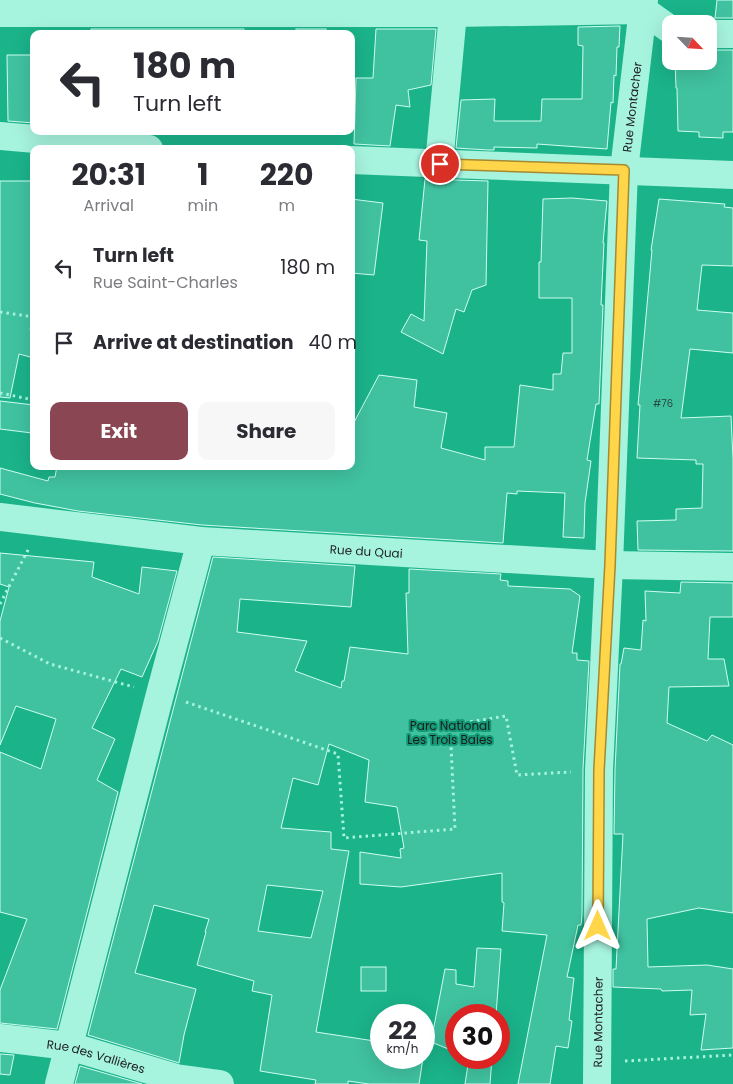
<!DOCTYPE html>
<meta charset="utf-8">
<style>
:root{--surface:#fff;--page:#f7f7f7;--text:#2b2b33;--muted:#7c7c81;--accent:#8a4652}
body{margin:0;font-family:Poppins,sans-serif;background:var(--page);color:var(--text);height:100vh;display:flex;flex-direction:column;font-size:19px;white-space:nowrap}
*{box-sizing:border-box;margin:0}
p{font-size:16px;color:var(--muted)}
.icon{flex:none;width:28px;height:28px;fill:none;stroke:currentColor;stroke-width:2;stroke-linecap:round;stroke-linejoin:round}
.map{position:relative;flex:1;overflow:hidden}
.drawer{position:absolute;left:30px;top:145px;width:325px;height:325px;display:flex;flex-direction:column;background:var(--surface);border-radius:10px;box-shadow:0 5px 20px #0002}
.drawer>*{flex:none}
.banner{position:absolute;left:30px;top:30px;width:325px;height:105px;border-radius:10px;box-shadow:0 5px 20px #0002;background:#fff;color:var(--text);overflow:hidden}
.needle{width:32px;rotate:115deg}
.buttons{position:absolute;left:662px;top:15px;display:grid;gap:10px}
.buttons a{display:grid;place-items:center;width:55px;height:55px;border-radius:10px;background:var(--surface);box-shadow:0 5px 20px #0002;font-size:25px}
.speed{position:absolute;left:370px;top:1004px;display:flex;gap:10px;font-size:25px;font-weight:700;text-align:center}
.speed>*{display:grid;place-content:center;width:65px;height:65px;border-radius:50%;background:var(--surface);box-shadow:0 5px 20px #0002;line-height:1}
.speed small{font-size:12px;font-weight:400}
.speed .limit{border:8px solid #d22;background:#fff;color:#111}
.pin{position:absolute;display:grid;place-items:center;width:42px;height:42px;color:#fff;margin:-21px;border:2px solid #fff;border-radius:50%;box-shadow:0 1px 5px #0007}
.me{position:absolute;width:55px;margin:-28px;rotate:0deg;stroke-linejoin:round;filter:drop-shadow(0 0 4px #0008)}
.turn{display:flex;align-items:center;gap:18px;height:105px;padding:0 20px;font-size:22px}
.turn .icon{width:65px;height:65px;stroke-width:2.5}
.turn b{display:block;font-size:35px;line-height:42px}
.eta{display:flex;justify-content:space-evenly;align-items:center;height:85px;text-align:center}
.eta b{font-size:30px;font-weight:700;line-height:35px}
.primary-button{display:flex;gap:10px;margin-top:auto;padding:10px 20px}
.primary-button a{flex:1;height:58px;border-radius:10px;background:var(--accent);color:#fff;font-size:20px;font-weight:700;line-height:58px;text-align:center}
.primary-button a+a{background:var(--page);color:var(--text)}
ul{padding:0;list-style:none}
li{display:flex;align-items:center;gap:15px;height:75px;padding:0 20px}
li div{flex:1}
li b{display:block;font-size:19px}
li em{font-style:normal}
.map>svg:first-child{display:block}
</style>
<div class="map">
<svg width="733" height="1084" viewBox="0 0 733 1084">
<rect width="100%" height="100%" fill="#139976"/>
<path fill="#1bb38a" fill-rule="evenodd" d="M0,0H733V1084H0ZM671,24H709V61H671ZM34,34H351V131H34ZM34,149H351V466H34ZM381,1015H424V1058H381ZM456,1015H499V1058H456Z"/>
<g fill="#40c2a0" stroke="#cefdf0" fill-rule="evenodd">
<polygon points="717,0 733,0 733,18 715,18"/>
<polygon points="620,26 619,47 617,47 616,76 614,75 613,103 611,102 607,149 537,144 537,148 494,147 494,150 488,150 456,148 461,100 495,99 494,121 541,121 542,99 582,99 583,46 578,45 578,27"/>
<polygon points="91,29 244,29 243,34 91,34"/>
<rect x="296" y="29" width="30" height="5"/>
<polygon points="376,29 436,29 431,85 408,90 410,107 396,105 390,146 354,144 356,78 373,78"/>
<polygon points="711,50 733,50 733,132 723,132 723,138 699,137 699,132 678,131 677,88 676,88 675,61 709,61 709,57 710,57"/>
<polygon points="7,55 34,55 34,123 8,121"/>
<polygon points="425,179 488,181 486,285 472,290 464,312 456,309 443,354 401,332 411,314 424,321 427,241 419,240"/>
<polygon points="0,181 34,181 34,310 30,330 34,331 34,358 19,354 10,398 0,397"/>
<polygon points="572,198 607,201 603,243 604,243 601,305 603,305 599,404 596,404 587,460 591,461 585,503 584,538 563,537 565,493 517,491 517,494 507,493 503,543 202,525 78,511 35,503 0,494 0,468 48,481 49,477 55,477 57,466 351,466 351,428 379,375 417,380 414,407 447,413 441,448 485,460 485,447 514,447 520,385 553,390 553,374 561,374 563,353 572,353 572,298 539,298 539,262 541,262 543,199"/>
<polygon points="351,199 383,203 374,275 351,273"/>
<polygon points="659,199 725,204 724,207 733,208 733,266 702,265 697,310 733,313 733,353 690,349 681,418 731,416 733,459 733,551 638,550 637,521 676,520 676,509 702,508 703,464 696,464 696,460 637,458 640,405 638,405 652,250 651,250"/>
<polygon points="0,401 34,405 34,421 32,433 0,429"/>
<polygon points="0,553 94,562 92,577 139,594 142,567 177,571 158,641 142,677 121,669 92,728 115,739 97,780 118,792 57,1029 0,1023 0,990 27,919 0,912 0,752 41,769 56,719 16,706 0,745 0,621 9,587 0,584"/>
<path d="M213,557L355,566L351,607L240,599L237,632L307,641L295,671L341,688L342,681H344L350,647L408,654L406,593H409V569L501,574L500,580L508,581V586L570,589L580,596L572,653H577V660L589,661L583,769L582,915L581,925H578L567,977L574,978L569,1020L572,1021L568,1048L556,1046L550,1084H518L547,935L502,931L504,903L502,902V873L401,887L360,884V852L401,858L400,849L404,848L397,807L365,802L369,760L329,744L318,785L293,778L281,828L331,832V849L349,851L316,1032L381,1042V1058H423L419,1084H369L348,1081V1084H315L316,1080L260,1071L272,995L252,991L254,981L197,965L206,932H205L209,919L154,905L135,973L196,989L184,1035L179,1063L88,1035ZM267,885L323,891L311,938L258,931Z"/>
<polygon points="681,582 733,583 733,617 710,617 708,659 724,659 729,686 669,687 667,723 707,741 712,735 733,745 733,913 699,908 647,919 648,967 707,965 733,969 733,1048 701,1050 706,1014 690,1015 692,990 662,991 661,989 613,987 613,969 616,969 623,834 614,834 615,770 620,664 621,664 624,648 641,650 643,620 646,621 645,591 680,593"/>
<polygon points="477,948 501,949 496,1015 456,1015 456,1052 431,1042 445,969 456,970 456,984 474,987"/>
<rect x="361" y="967" width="25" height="24"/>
<polygon points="0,1054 14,1055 10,1075 0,1074"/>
<polygon points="469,1058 492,1058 490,1084 465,1084"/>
<polygon points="80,1066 142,1084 75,1084"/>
</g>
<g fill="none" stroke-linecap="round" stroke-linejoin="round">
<g stroke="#a6f3de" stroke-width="3" stroke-dasharray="2.5 4" stroke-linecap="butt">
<polyline points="0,312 34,317"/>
<polyline points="0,393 34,400"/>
<polyline points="0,604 29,548"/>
<polyline points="0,638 50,664 134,687"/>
<polyline points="186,702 338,754 344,838 455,829 450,725 506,716 517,775 571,772"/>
<polyline points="625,1061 733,1055"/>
</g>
<g stroke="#a6f3de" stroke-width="28">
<polyline points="0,13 453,13 643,10 671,30"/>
<polyline points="709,34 733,34"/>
<polyline points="0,136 149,149"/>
<polyline points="351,160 733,175"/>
<polyline points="439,164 453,13"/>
<path id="s1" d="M0,517L201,541L609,565L733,567"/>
<path id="s2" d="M0,1038L69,1046L176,1078L220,1084"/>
<polyline points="59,1084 160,694 201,541"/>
<path id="s3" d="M597,1084L599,770L609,565L624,170L644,0"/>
</g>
</g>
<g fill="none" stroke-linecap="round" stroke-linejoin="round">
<g stroke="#a68a30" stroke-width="12">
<polyline id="route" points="440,164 624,170 610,565 599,770 598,926"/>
</g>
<use href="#route" stroke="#ffd54a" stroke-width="9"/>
</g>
<g text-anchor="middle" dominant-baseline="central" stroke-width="4" stroke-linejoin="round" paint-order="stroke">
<g font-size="10" fill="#26463e">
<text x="663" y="403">#76</text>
</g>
<g font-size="12" fill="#1d1d1d" stroke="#139976">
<text stroke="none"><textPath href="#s3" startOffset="978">Rue Montacher</textPath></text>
<text stroke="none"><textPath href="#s1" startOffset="368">Rue du Quai</textPath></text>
<text stroke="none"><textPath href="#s3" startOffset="62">Rue Montacher</textPath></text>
<text stroke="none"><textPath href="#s2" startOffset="98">Rue des Vallières</textPath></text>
</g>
<g font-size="12" fill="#1a1d1c" stroke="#139976">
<text x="450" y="725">Parc National<tspan x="450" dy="14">Les Trois Baies</tspan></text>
</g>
</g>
</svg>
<div class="buttons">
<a><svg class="needle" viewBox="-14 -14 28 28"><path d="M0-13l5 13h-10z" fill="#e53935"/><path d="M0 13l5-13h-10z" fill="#7c7c81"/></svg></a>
</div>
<div class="speed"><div>22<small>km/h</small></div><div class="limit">30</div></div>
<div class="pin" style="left:440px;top:164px;background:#d93025"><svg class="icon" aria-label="arrive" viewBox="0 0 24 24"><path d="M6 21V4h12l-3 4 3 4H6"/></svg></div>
<svg class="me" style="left:598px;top:926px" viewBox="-20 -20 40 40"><path d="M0-17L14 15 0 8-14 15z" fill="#ffd54a" stroke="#fff" stroke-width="4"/></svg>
<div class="banner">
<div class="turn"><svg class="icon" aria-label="left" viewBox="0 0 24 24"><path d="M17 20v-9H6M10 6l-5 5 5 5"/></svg><div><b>180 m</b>Turn left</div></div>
</div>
<section class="drawer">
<div class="eta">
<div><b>20:31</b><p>Arrival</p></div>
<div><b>1</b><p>min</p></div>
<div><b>220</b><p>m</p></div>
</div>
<ul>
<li><svg class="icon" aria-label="left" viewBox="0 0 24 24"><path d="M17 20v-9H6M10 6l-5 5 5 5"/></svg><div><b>Turn left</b><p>Rue Saint-Charles</p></div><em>180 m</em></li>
<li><svg class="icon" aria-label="arrive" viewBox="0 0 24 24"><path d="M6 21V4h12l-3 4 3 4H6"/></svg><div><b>Arrive at destination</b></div><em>40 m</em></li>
</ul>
<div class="primary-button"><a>Exit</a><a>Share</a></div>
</section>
</div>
